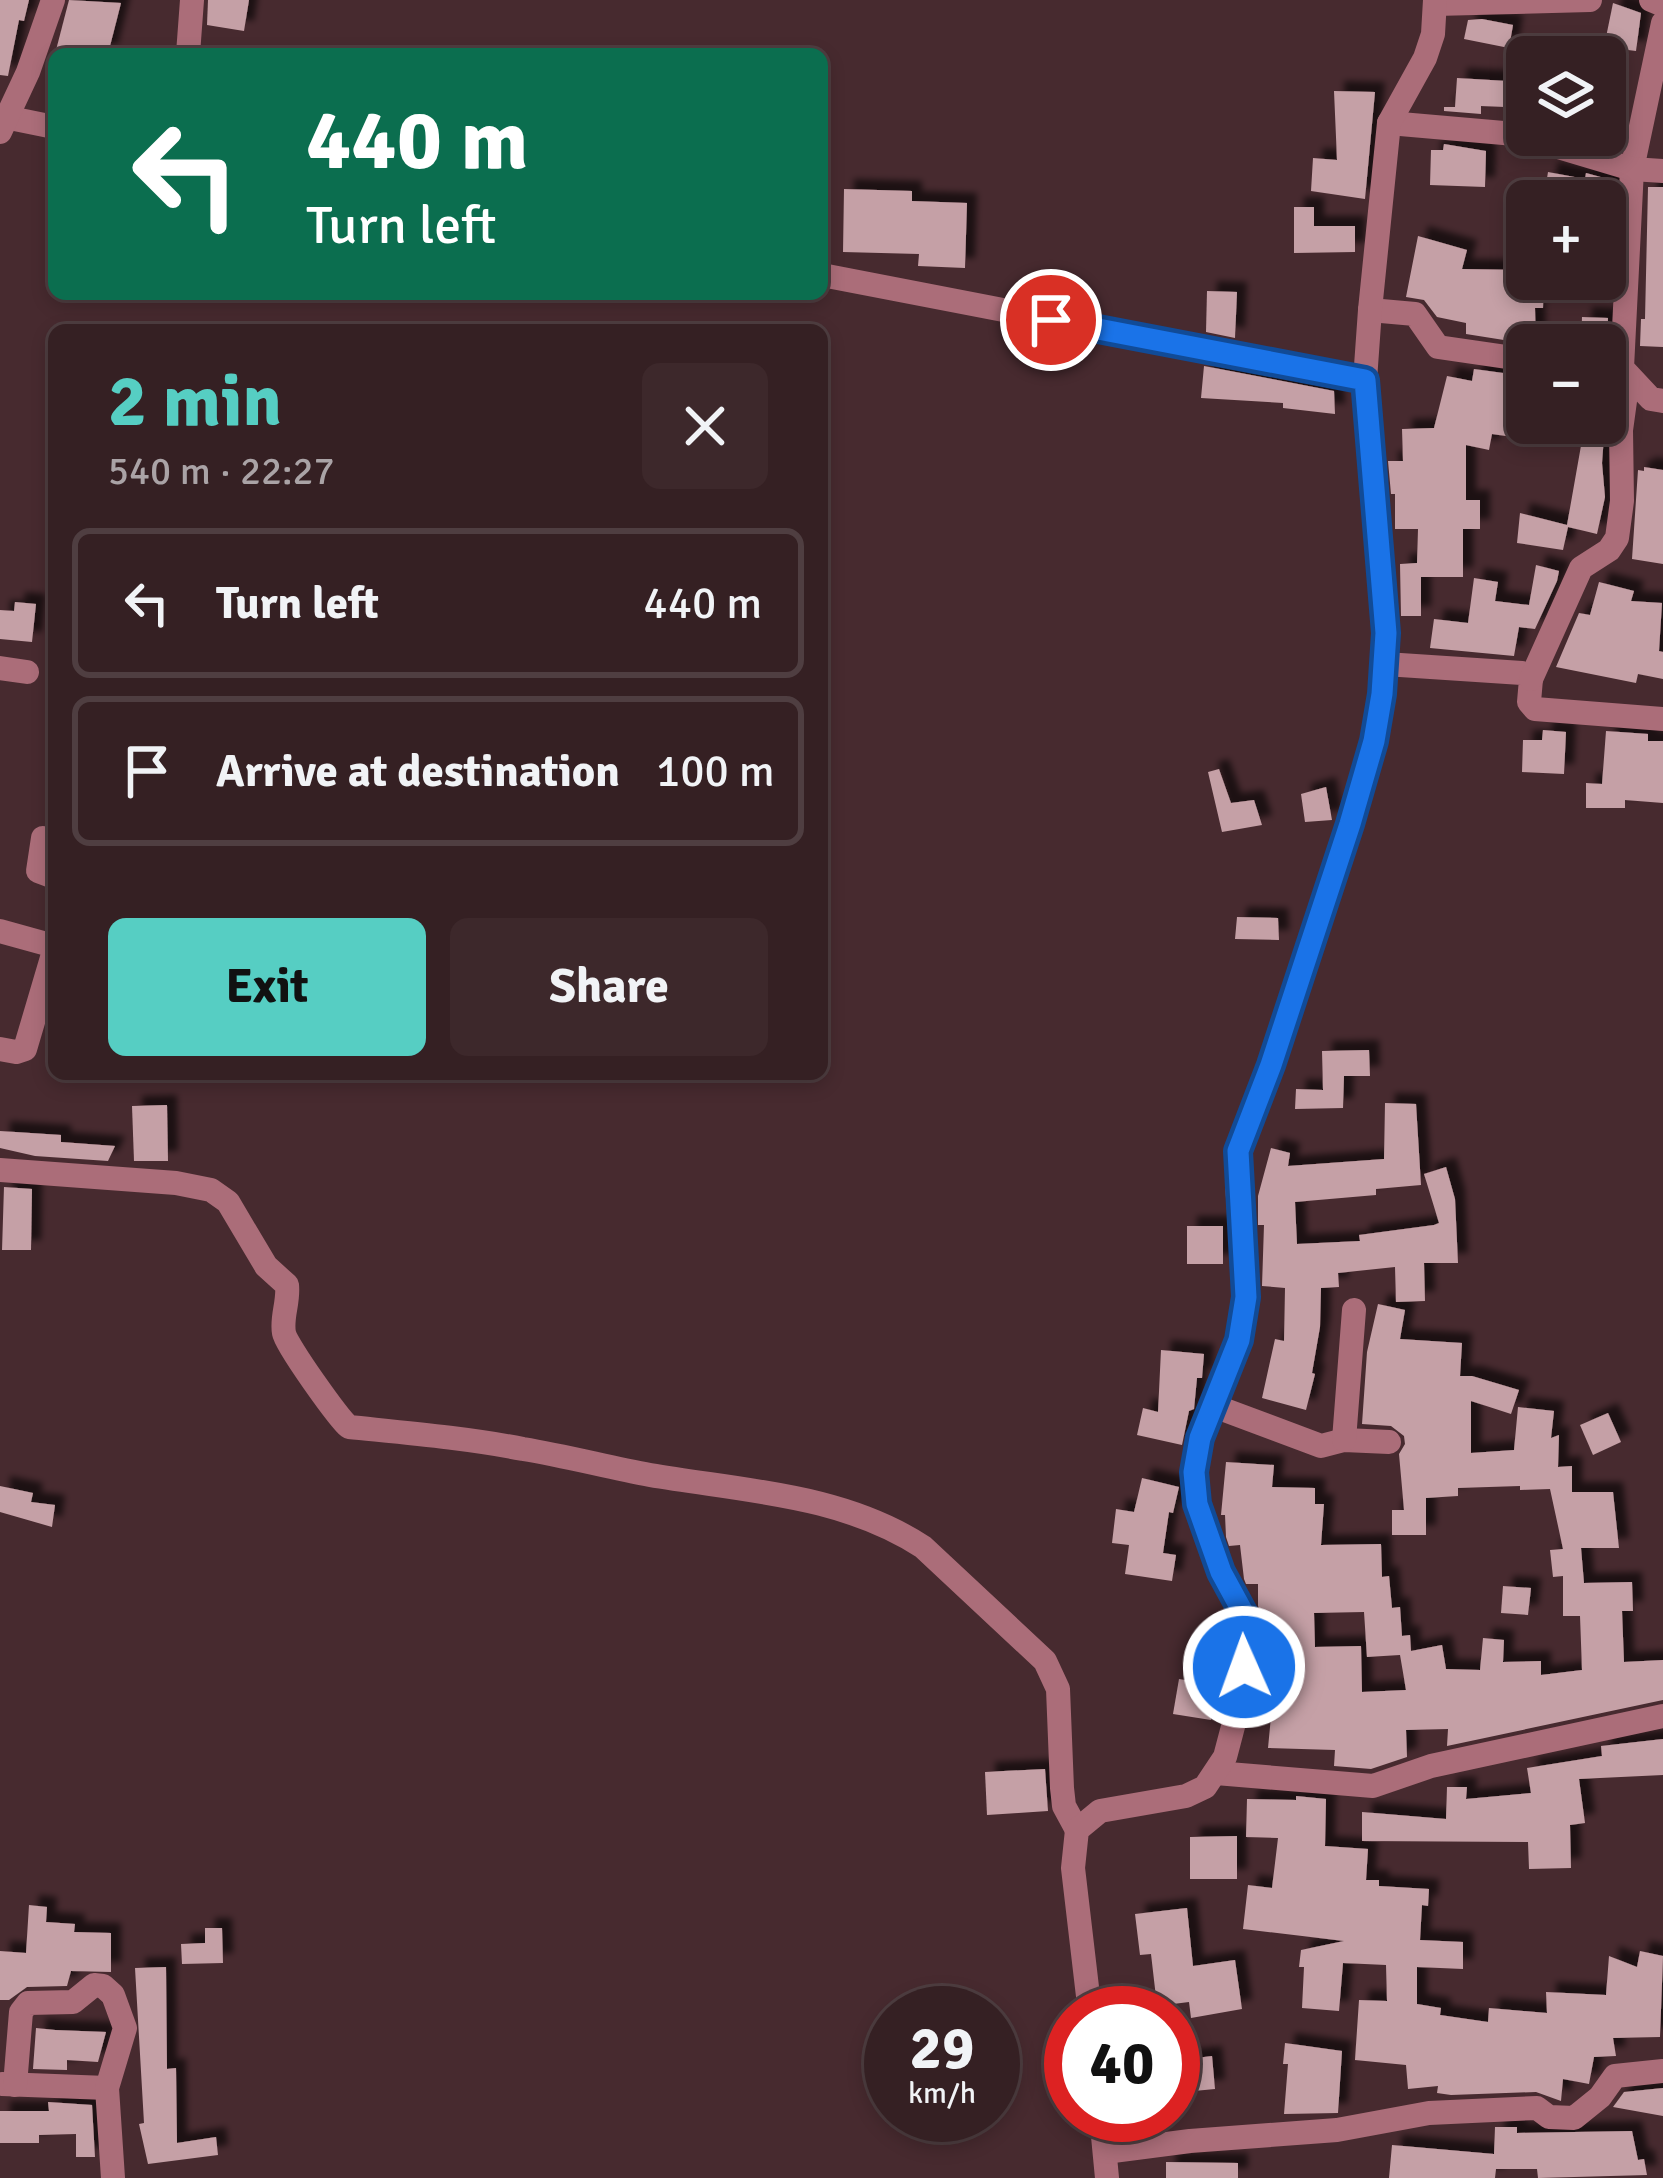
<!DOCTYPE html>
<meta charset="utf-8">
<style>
:root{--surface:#352023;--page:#3d282b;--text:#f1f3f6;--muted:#aaa3a6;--line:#4f3e41;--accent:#56cec3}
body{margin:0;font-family:Signika,sans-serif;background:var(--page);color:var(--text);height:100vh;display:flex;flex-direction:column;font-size:45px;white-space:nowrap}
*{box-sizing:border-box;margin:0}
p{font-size:39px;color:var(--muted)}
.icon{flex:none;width:66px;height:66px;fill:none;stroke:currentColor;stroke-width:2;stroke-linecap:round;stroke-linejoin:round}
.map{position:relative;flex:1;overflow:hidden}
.drawer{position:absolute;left:48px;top:324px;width:780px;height:756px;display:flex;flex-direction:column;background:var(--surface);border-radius:18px;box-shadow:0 6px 18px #0003,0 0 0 3px var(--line)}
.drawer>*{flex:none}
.banner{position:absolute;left:48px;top:48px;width:780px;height:252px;border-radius:18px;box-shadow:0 6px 18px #0003,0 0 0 3px var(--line);background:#0b6e4f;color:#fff;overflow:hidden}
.tools{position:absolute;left:1506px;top:36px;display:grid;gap:24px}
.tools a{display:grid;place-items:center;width:120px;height:120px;border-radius:18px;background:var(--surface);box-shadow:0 6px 18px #0003,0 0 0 3px var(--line);font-size:60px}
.speed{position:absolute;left:864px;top:1986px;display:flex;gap:24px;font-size:60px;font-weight:700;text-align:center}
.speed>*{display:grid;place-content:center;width:156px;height:156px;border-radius:50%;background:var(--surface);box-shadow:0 6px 18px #0003,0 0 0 3px var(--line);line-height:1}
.speed small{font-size:30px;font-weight:400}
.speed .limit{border:18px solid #d22;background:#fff;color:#111}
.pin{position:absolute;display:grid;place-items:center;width:102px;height:102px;color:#fff;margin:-51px;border:6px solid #fff;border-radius:50%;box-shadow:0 3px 12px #0007}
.me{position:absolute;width:132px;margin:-66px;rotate:358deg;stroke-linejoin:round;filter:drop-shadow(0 0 9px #0008)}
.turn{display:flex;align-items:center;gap:42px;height:252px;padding:0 60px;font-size:54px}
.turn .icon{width:156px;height:156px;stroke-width:2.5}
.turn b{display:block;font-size:84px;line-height:102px}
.round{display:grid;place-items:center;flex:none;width:126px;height:126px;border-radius:18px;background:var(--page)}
.headline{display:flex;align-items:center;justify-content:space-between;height:204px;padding:0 60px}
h1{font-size:72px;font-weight:800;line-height:90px;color:var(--accent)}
.primary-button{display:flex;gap:24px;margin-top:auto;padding:24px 60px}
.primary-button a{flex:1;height:138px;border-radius:18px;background:var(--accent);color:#111;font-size:48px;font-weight:800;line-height:138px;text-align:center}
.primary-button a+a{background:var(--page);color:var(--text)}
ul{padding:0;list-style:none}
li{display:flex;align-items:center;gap:36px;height:150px;margin:0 24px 18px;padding:0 36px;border:6px solid var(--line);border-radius:18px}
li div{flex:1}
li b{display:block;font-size:45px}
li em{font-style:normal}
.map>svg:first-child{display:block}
</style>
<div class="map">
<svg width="1663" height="2178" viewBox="0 0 1663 2178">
<defs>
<filter id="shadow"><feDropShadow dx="10" dy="-10" stdDeviation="3" flood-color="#0009"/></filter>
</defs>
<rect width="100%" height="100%" fill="#472a2f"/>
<g fill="#c5a0a6" fill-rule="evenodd" filter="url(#shadow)">
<polygon points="0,0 29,0 24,21 19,20 8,76 0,75"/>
<polygon points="69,0 121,3 108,54 55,54"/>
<polygon points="208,0 249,0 244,31 207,25"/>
<polygon points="1613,3 1641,13 1636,51 1604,47"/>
<polygon points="1482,19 1513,25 1509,48 1464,39 1468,20"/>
<polygon points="1457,78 1507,81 1505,107 1481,106 1481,114 1444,111 1444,107 1455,107"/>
<polygon points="1334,91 1375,92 1365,199 1311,191 1313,158 1337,160"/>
<polygon points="1444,144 1486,151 1485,187 1430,185 1431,150 1443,150"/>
<polygon points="1548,172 1585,179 1586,173 1615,181 1612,238 1605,237 1605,201 1544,197"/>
<polygon points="1648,187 1663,187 1663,347 1640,346 1641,319 1645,319"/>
<polygon points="844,189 912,191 912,201 967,203 965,268 918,266 919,254 843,252"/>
<polygon points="1294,207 1314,207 1314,226 1355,226 1355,252 1294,253"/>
<polygon points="1418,236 1467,250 1462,269 1527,270 1527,279 1544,279 1543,308 1535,308 1536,345 1466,334 1466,323 1437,317 1424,300 1406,297"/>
<polygon points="1207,291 1237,292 1235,338 1206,332"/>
<polygon points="1582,317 1608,318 1607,345 1581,345"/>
<polygon points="1204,366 1334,391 1335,414 1283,408 1283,403 1201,398"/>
<polygon points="1474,369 1525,376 1516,414 1527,416 1527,423 1605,423 1602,463 1605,497 1597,534 1568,527 1563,550 1517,543 1520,513 1567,525 1582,440 1540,433 1539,441 1492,434 1489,450 1466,445 1466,500 1480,500 1480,529 1463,529 1463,577 1421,577 1421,616 1401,616 1400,564 1417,563 1418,529 1395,529 1395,494 1391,494 1388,461 1403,461 1402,429 1434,428 1447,376 1472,381"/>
<polygon points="1644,467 1663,470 1663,564 1632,559 1638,470 1644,471"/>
<polygon points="1536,565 1559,571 1557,581 1535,629 1519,627 1514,656 1430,648 1434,619 1468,623 1474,578 1498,582 1495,601 1529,605"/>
<polygon points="1599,582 1634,591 1631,601 1662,603 1659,651 1663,652 1663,679 1638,674 1636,683 1556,667 1579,613 1590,615"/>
<polygon points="15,602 36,604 32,642 0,639 0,610 14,611"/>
<polygon points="1543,730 1566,732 1564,774 1522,772 1523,740 1542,740"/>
<polygon points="1606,731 1648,734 1648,741 1663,741 1663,803 1625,800 1625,808 1586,808 1586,783 1602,784"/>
<polygon points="1219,769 1231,803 1254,800 1262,825 1222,832 1208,772"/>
<polygon points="1326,787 1332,820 1305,822 1301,794"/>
<polygon points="1237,917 1278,918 1279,940 1235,939"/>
<polygon points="1369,1050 1370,1076 1344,1076 1343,1108 1295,1109 1296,1089 1323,1090 1322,1051"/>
<polygon points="1385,1103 1416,1104 1421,1185 1376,1189 1376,1195 1295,1202 1297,1244 1360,1241 1359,1235 1434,1225 1439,1223 1424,1174 1446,1167 1455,1199 1458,1263 1424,1263 1425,1301 1396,1302 1395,1267 1338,1273 1339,1287 1321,1288 1320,1327 1312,1373 1315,1374 1306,1410 1262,1398 1275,1339 1284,1341 1285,1288 1262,1286 1264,1225 1258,1225 1258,1196 1271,1148 1290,1153 1288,1166 1384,1159"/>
<polygon points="167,1105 168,1161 134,1161 132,1106"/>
<polygon points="0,1131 61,1135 61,1142 115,1146 108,1161 35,1156 0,1148"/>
<polygon points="4,1187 32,1189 31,1250 2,1250"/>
<rect x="1187" y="1226" width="36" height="38"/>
<path d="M1378,1304L1405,1310L1400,1339L1462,1343L1460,1376H1472L1519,1390L1511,1414L1471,1401V1453L1514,1450L1518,1407L1554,1411L1551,1438L1559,1435L1558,1467L1572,1466V1492H1613L1619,1548H1581L1584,1583L1632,1582L1633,1611H1622L1624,1662L1663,1660V1700L1447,1746L1448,1729L1406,1730L1407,1757L1371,1769L1334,1766L1335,1750L1268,1748L1272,1706L1256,1705L1258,1670L1269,1671L1268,1613H1261L1258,1606V1584H1246L1244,1579L1240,1545L1229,1546L1226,1537L1225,1515H1221L1226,1462L1274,1465L1272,1487L1315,1488V1504H1324L1321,1545L1381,1544L1382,1577L1389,1576L1392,1608L1400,1607L1402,1636L1410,1635L1411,1651L1442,1645L1446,1669L1480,1670L1483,1638L1504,1640L1503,1662L1541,1661V1675L1582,1670L1580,1616H1563V1576L1553,1577L1550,1550L1563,1549L1550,1489L1520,1490V1486L1458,1488V1496L1426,1498V1535H1392V1510H1404L1399,1454L1405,1444L1404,1436L1391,1426L1362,1424L1367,1352ZM1364,1612L1367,1657L1400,1655L1406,1690L1362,1692L1361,1646L1315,1647L1314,1613Z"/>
<polygon points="1161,1350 1204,1354 1202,1378 1197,1378 1194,1409 1189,1411 1182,1445 1137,1435 1143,1408 1158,1412"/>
<polygon points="1608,1413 1621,1442 1593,1455 1580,1425"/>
<polygon points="1142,1478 1179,1487 1173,1513 1169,1512 1163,1553 1176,1555 1172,1581 1125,1574 1129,1545 1112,1543 1116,1509 1134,1512"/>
<polygon points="0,1486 33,1493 31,1502 55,1505 52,1527 0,1512"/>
<polygon points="1503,1586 1531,1588 1528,1615 1501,1613"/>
<polygon points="1179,1679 1217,1685 1211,1720 1173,1714"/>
<polygon points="1663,1739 1663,1775 1579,1779 1585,1823 1570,1825 1571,1868 1529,1869 1528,1842 1362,1841 1362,1812 1446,1819 1447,1787 1467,1787 1466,1799 1531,1793 1527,1768 1602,1756 1601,1746"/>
<polygon points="1045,1769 1048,1811 987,1815 985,1772"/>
<polygon points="1296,1796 1326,1799 1325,1846 1368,1849 1366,1880 1379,1880 1379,1886 1429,1889 1428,1906 1422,1905 1420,1940 1463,1942 1463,1969 1417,1967 1417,2004 1441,2008 1440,2015 1488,2022 1489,2008 1547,2013 1546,1992 1606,1995 1609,1956 1637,1967 1640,1951 1663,1956 1660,2037 1613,2038 1616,2056 1594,2057 1589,2084 1563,2079 1561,2101 1536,2092 1451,2095 1437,2093 1438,2086 1408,2089 1406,2065 1355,2060 1359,2000 1387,2001 1386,1965 1343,1963 1339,2011 1302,2008 1304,1967 1299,1967 1301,1950 1344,1941 1243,1929 1248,1885 1272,1888 1278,1838 1246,1837 1247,1799 1296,1800"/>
<polygon points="1237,1836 1237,1879 1190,1879 1190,1837"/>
<polygon points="29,1905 47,1907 46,1922 75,1924 74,1932 111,1933 111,1972 71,1971 67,1986 27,1987 9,2000 0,2000 0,1951 26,1953"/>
<polygon points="1187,1908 1193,1966 1235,1960 1242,2009 1191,2018 1189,2002 1157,2006 1151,1954 1140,1955 1135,1914"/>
<polygon points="205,1928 222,1928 223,1963 182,1964 181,1944 205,1943"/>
<polygon points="166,1967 167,2069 176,2068 177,2143 216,2137 218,2155 148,2164 139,2124 144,2123 135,1968"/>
<polygon points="36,2028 55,2030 106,2032 98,2062 67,2060 67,2070 33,2069"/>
<polygon points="1285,2043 1342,2051 1338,2113 1284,2114 1288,2064 1283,2064"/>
<polygon points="1212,2056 1215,2089 1173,2093 1173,2061"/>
<polygon points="1663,2088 1663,2116 1613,2107 1624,2092"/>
<polygon points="48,2102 92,2105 95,2157 76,2157 76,2134 39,2135 39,2143 0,2143 0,2111 49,2111"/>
<polygon points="1495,2127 1517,2127 1517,2133 1632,2131 1638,2160 1644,2159 1647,2175 1538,2178 1537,2169 1496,2169 1495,2178 1389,2178 1392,2145 1494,2154"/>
<polygon points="1166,2162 1238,2163 1238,2178 1166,2178"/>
</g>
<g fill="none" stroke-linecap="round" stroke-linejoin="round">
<g stroke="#ab6d79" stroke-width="24">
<polyline points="1651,0 1663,5"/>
<polyline points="1435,4 1590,0"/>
<polyline points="1663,23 1632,169 1622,368 1651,399 1663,401"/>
<polyline points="188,54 192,0"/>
<polyline points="0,116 54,127"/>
<polyline points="1389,123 1515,134 1632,169 1663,171"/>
<polyline points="0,132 28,72 53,0"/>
<polyline points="822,275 1365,380"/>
<polyline points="1370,310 1415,314 1438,347 1527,360"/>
<polyline points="1385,664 1522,673 1531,679 1529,702 1535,709 1663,719"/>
<polyline points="0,668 27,672"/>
<polyline points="1531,679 1581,568 1609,550 1617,538 1622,501 1621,430 1628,379"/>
<polyline points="43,838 38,871 54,877"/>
<polyline points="0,931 54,946"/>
<polyline points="0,1049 16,1052 25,1049 54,951"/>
<path d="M0,1170L176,1183L211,1190L228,1202L266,1266L287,1285C289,1302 281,1317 284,1333C286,1345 339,1419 349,1427C407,1433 466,1438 523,1449C566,1456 607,1467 650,1475C743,1491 842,1494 923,1547L1045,1661L1058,1689L1062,1788L1064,1806L1077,1830"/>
<polyline points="1214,1406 1321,1446 1344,1440 1389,1442"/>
<polyline points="1344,1440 1354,1310"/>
<polyline points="1216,1773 1373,1786 1431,1766 1663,1716"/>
<polyline points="1090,2013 1073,1868 1077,1830 1100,1811 1186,1796 1205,1787 1225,1757 1240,1700 1245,1616 1221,1572 1197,1504 1194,1472 1200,1438 1239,1339 1246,1297 1237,1185 1238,1151 1271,1065 1350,824 1374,741 1382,694 1386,633 1365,380 1370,310 1389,123 1425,58 1433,34 1435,0"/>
<polyline points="2,2084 107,2088"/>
<polyline points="15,2085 21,2012 28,2003 73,2002 94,1985 103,1986 113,1995 125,2028 107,2088 113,2178"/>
<polyline points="1101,2115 1107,2178"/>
<polyline points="1105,2152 1190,2141 1337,2130 1429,2113 1537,2108 1549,2117 1574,2118 1600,2097 1615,2076 1663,2071"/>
</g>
</g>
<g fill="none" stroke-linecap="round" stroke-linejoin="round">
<g stroke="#114b97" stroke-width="30">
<polyline id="route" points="1051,320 1365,380 1386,633 1382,694 1374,741 1350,824 1271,1065 1238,1151 1246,1297 1239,1340 1200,1438 1194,1472 1197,1504 1221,1572 1245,1616 1244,1667"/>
</g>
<use href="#route" stroke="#1a73e8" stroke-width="21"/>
</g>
</svg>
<div class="tools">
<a><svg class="icon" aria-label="layers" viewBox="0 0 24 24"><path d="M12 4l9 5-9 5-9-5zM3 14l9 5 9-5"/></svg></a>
<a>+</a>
<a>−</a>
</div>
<div class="speed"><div>29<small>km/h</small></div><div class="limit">40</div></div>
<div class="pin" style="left:1051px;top:320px;background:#d93025"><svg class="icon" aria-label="arrive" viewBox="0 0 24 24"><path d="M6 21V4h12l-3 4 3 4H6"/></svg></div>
<svg class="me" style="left:1244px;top:1667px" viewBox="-20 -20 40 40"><circle r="17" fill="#1a73e8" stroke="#fff" stroke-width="3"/><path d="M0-11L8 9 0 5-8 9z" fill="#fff"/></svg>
<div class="banner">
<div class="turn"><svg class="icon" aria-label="left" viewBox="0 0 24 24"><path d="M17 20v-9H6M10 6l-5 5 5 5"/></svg><div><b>440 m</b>Turn left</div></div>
</div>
<section class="drawer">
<div class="headline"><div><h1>2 min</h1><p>540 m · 22:27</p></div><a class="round"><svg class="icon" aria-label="close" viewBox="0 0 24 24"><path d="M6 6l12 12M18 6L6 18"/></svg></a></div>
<ul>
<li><svg class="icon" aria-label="left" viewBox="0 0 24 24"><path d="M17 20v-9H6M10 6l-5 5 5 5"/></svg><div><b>Turn left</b></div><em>440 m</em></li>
<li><svg class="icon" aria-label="arrive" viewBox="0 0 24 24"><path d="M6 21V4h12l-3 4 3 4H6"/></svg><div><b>Arrive at destination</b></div><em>100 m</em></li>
</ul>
<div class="primary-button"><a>Exit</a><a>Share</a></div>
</section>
</div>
